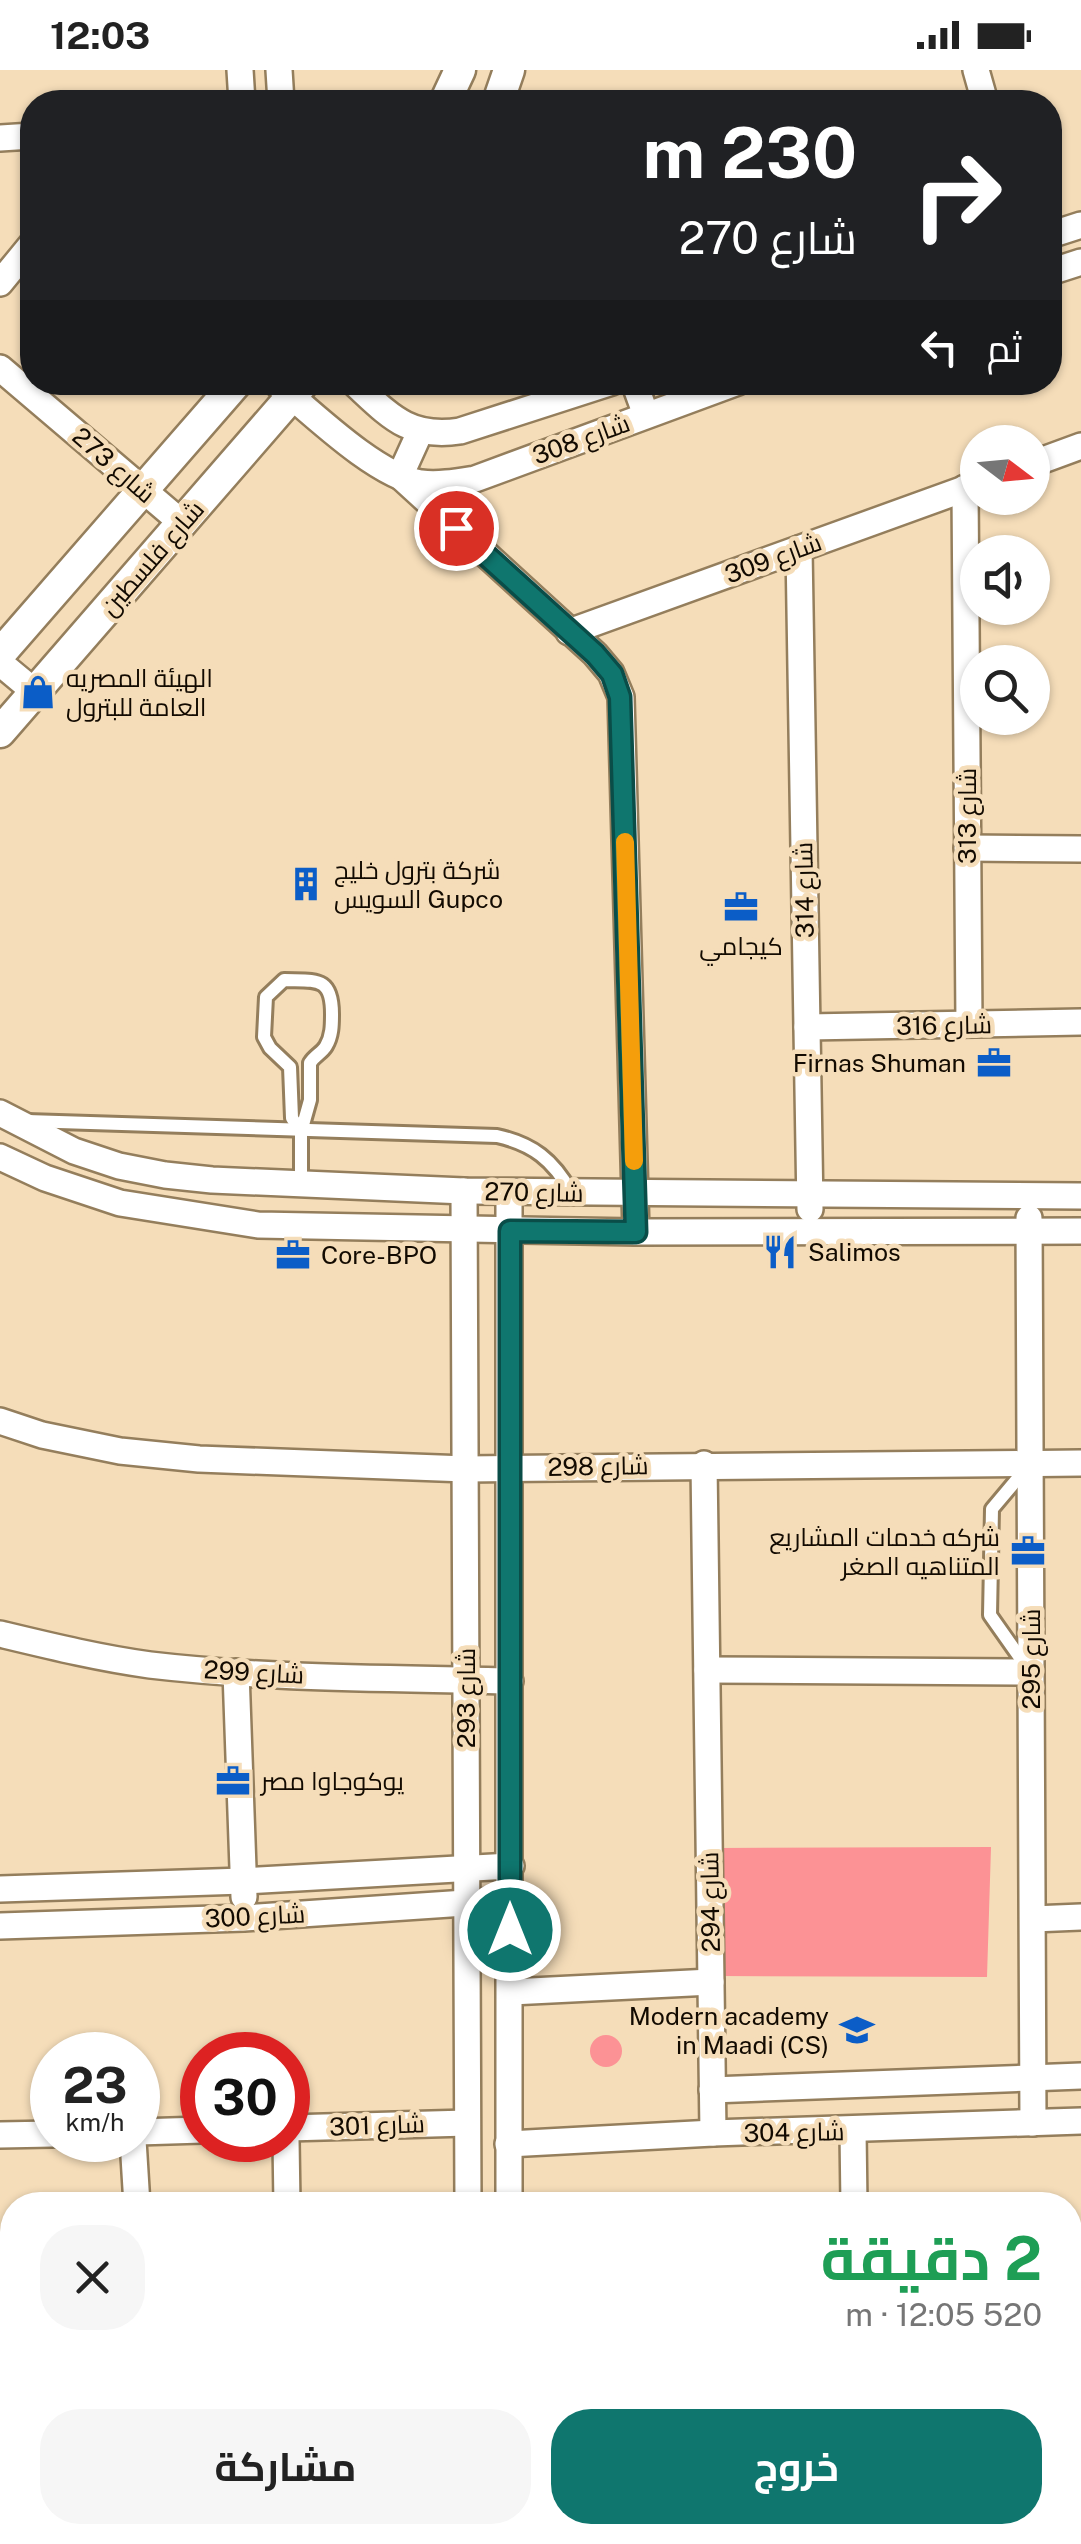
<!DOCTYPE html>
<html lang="ar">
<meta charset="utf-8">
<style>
:root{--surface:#fff;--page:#f6f6f6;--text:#222;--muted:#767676;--accent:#0f766e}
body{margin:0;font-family:"Public Sans",Cairo,sans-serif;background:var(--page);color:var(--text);direction:rtl;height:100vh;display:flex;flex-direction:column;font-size:38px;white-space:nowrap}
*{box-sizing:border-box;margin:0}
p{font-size:32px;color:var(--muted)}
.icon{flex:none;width:55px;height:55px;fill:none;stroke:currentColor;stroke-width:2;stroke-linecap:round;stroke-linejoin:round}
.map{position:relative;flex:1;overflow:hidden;direction:ltr}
.sheet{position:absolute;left:0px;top:2122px;width:1082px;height:352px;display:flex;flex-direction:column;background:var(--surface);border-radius:40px 40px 0 0;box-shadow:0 2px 8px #0004;direction:rtl}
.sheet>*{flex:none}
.guide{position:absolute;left:20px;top:20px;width:1042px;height:305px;border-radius:40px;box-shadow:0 2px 8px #0004;direction:rtl;background:#202124;color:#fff;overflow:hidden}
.needle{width:65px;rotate:106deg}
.tools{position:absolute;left:960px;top:355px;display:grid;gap:20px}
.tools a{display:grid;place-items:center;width:90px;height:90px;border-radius:50%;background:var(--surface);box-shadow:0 2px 8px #0004;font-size:50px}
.speed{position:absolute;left:30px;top:1962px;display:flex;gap:20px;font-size:50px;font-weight:700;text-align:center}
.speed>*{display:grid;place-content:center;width:130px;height:130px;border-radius:50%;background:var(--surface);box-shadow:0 2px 8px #0004;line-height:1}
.speed small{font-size:25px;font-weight:400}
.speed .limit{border:15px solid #d22;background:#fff;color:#111}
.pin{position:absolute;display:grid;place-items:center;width:85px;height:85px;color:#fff;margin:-42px;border:5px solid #fff;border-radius:50%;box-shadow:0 2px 10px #0007}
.me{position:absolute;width:110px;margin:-55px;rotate:0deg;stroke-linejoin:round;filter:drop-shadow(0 0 8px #0008)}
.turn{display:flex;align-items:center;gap:35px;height:210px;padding:0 40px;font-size:45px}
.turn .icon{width:130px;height:130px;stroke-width:2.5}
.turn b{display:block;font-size:70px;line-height:85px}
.then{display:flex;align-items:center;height:95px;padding:0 40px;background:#0003;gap:20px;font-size:38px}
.round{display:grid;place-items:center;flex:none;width:105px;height:105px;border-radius:40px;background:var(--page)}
.head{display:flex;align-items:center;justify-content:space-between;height:170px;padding:0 40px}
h1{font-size:60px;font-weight:700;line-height:75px;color:#1e9e55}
.button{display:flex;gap:20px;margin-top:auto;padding:20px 40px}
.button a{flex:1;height:115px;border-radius:40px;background:var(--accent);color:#fff;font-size:40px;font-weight:700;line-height:115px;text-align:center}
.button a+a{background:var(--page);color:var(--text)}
.status{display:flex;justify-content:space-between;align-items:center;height:70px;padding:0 50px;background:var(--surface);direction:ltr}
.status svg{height:28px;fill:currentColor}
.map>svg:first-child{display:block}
</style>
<div class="status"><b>12:03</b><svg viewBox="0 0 49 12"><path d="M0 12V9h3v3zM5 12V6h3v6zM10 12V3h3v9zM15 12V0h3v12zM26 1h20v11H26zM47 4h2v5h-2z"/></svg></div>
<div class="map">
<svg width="1081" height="2474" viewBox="0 0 1081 2474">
<rect width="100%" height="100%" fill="#f5ddb9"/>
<g fill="#fc9295">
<polygon points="991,1777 987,1907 719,1906 720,1778"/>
<circle cx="606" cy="1981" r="16"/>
</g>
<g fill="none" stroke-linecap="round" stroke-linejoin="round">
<g stroke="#947e5c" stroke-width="18">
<g id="service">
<path d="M284,910C316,911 332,906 332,944C332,955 332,966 326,976C322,983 315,985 310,993V1030L301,1062L292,1048L290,997L270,978L264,967L266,927Z"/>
<path d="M27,1051L497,1066C533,1074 553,1090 571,1122"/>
<polyline points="301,1062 301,1116"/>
<polyline points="1028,1599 990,1545 992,1439 1029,1395"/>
</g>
</g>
<g stroke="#947e5c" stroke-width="30">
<g id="minor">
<polyline points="240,0 242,32"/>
<polyline points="279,0 281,32"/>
<polyline points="976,0 985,32"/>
<polyline points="0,68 32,66"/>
<polyline points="1050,165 1081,155"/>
<polyline points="1050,202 1081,192"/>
<polyline points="0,213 32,174"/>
<polyline points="0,298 182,453"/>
<path d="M275,312C311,342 376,406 421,413C439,415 456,412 475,409L738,312"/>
<path d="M353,312C389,345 408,369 460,361L612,312"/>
<polyline points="634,312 646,345"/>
<polyline points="420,362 400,406 595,584 611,603 621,627 636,1162"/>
<polyline points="1032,394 1081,376"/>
<polyline points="965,418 969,954"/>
<polyline points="799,479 810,1139"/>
<polyline points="569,562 978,414"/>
<polyline points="0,593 35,622"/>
<polyline points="967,778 1081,779"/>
<polyline points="807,957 1081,952"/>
<polyline points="0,1043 74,1081 119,1096 165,1105 212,1110 464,1121 1081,1126"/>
<polyline points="0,1087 45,1108 120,1133 258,1155 636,1162 1081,1161"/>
<polyline points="464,1121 468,2135"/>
<polyline points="1029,1148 1033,2053"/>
<polyline points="0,1351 42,1365 120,1381 199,1389 466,1399 1081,1393"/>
<polyline points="704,1394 713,2063"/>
<path d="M0,1564C50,1576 99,1588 150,1595C269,1609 391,1608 510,1611"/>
<polyline points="707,1600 1030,1602"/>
<polyline points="236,1602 244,1827"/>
<polyline points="0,1819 243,1811 511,1796"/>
<polyline points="1033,1849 1081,1847"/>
<polyline points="0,1856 244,1848 510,1830"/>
<polyline points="511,1922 711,1912"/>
<polyline points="712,2020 1081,2006"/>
<polyline points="288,2058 467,2053"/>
<polyline points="853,2061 854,2135"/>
<polyline points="138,2062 202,2060"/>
<polyline points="0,2065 52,2064"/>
<polyline points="133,2070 137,2135"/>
<polyline points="286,2070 287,2135"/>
<polyline points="508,2074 713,2063 1081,2051"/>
<polyline points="509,2135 509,1122"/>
<polyline points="1070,2228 1081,2228"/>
<polyline points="0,2279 12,2279"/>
<polyline points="289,2462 289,2474"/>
<polyline points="468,2462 468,2474"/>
<polyline points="510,2462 510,2474"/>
</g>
</g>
<g stroke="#947e5c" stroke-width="35">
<g id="tertiary">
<polyline points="445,32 460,0"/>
<polyline points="498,32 509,0"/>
<polyline points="0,584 237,312"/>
<polyline points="0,662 304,312"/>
<polyline points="1070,2404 1081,2403"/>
<polyline points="0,2453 12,2452"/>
<polyline points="1070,2460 1081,2459"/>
<polyline points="820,2474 1025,2462"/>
</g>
</g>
<use href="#service" stroke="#fff" stroke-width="12"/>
<use href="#minor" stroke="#fff" stroke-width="25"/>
<use href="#tertiary" stroke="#fff" stroke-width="30"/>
</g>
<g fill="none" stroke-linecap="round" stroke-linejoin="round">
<g stroke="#0a4d48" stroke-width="25">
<polyline id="route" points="456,458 595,584 612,604 620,627 636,1162 510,1161 510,1860"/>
</g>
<use href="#route" stroke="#0f766e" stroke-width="18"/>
<polyline stroke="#f59e0b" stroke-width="18" points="625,772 634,1091"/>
</g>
<defs>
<g id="shop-bare" transform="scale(2.7)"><path d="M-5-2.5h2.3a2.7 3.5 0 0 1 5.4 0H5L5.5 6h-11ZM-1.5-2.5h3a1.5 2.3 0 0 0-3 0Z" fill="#0b5dc7" stroke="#f5ddb9" stroke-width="2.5" paint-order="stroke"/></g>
<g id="building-bare" transform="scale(2.7)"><path d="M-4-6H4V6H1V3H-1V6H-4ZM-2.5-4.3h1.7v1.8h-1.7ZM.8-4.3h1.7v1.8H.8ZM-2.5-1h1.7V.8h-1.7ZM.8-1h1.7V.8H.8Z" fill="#0b5dc7" stroke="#f5ddb9" stroke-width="2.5" paint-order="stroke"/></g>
<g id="office-bare" transform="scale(2.7)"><path d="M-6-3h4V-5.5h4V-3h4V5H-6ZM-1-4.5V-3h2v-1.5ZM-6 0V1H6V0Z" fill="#0b5dc7" stroke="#f5ddb9" stroke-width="2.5" paint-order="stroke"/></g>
<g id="restaurant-bare" transform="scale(2.7)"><path d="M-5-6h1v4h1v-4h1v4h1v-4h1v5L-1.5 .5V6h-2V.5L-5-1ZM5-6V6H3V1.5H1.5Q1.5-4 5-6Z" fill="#0b5dc7" stroke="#f5ddb9" stroke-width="2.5" paint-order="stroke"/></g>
<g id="university-bare" transform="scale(2.7)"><path d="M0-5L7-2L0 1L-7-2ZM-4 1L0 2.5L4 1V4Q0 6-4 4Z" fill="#0b5dc7" stroke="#f5ddb9" stroke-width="2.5" paint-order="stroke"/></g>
</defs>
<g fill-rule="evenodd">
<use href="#shop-bare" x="38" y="622"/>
<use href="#building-bare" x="306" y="814"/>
<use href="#office-bare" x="741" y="837"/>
<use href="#office-bare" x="994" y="993"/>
<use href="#restaurant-bare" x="780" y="1182"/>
<use href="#office-bare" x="293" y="1185"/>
<use href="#office-bare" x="1028" y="1481"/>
<use href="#office-bare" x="233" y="1711"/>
<use href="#university-bare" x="857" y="1960"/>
</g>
<g text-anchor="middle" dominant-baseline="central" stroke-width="9" stroke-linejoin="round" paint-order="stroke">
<g font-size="25" fill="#120a01" stroke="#f5ddb9">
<text transform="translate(581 369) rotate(-20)">شارع 308</text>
<text transform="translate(114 395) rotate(41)">شارع 273</text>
<text transform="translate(152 488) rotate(-49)">شارع فلسطين</text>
<text transform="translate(773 488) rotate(-20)">شارع 309</text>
<text transform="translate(967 746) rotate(-90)">شارع 313</text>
<text transform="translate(804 820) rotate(-91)">شارع 314</text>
<text transform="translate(944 955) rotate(-1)">شارع 316</text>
<text transform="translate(534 1122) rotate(1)">شارع 270</text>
<text transform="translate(598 1396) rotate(-1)">شارع 298</text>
<text transform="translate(1031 1589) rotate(-90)">شارع 295</text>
<text transform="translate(254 1602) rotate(3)">شارع 299</text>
<text transform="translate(466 1628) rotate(-90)">شارع 293</text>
<text transform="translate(710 1832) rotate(-91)">شارع 294</text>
<text transform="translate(255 1846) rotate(-3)">شارع 300</text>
<text transform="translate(377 2055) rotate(-2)">شارع 301</text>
<text transform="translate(794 2062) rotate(-1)">شارع 304</text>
</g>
<g font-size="25" fill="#120a01" stroke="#f5ddb9" text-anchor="start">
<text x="66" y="608">الهيئة المصريه<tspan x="66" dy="29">العامة للبترول</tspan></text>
<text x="334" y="800">شركة بترول خليج<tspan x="334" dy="29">السويس Gupco</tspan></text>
<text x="741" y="876" text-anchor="middle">كيجامي</text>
<text x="966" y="993" text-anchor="end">Firnas Shuman</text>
<text x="808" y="1182">Salimos</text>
<text x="321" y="1185">Core-BPO</text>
<text x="1000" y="1467" text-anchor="end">شركه خدمات المشاريع<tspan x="1000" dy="29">المتناهيه الصغر</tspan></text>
<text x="261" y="1711">يوكوجاوا مصر</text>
<text x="829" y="1946" text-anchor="end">Modern academy<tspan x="829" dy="29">in Maadi (CS)</tspan></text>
</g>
</g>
</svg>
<div class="tools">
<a><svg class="needle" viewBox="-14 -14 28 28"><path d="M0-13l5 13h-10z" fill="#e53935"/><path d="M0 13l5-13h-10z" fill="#767676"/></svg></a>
<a><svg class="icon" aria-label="sound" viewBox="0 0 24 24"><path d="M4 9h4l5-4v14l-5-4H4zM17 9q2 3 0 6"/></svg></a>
<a><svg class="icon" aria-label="search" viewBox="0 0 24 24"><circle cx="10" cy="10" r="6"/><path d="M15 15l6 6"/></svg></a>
</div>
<div class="speed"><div>23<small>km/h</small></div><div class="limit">30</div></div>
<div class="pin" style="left:456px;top:458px;background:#d93025"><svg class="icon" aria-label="arrive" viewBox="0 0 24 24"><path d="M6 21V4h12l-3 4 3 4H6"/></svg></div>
<svg class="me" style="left:510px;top:1860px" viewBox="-20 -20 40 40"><circle r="17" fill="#0f766e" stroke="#fff" stroke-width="3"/><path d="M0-11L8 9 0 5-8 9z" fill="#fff"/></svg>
<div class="guide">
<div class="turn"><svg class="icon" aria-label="right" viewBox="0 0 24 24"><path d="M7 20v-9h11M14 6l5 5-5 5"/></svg><div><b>230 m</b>شارع 270</div></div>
<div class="then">ثم<svg class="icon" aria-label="left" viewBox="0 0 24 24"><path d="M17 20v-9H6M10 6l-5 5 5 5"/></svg></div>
</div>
<section class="sheet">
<div class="head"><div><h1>2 دقيقة</h1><p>520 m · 12:05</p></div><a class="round"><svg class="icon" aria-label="close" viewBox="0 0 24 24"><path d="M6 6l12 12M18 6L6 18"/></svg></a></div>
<div class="button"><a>خروج</a><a>مشاركة</a></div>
</section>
</div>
